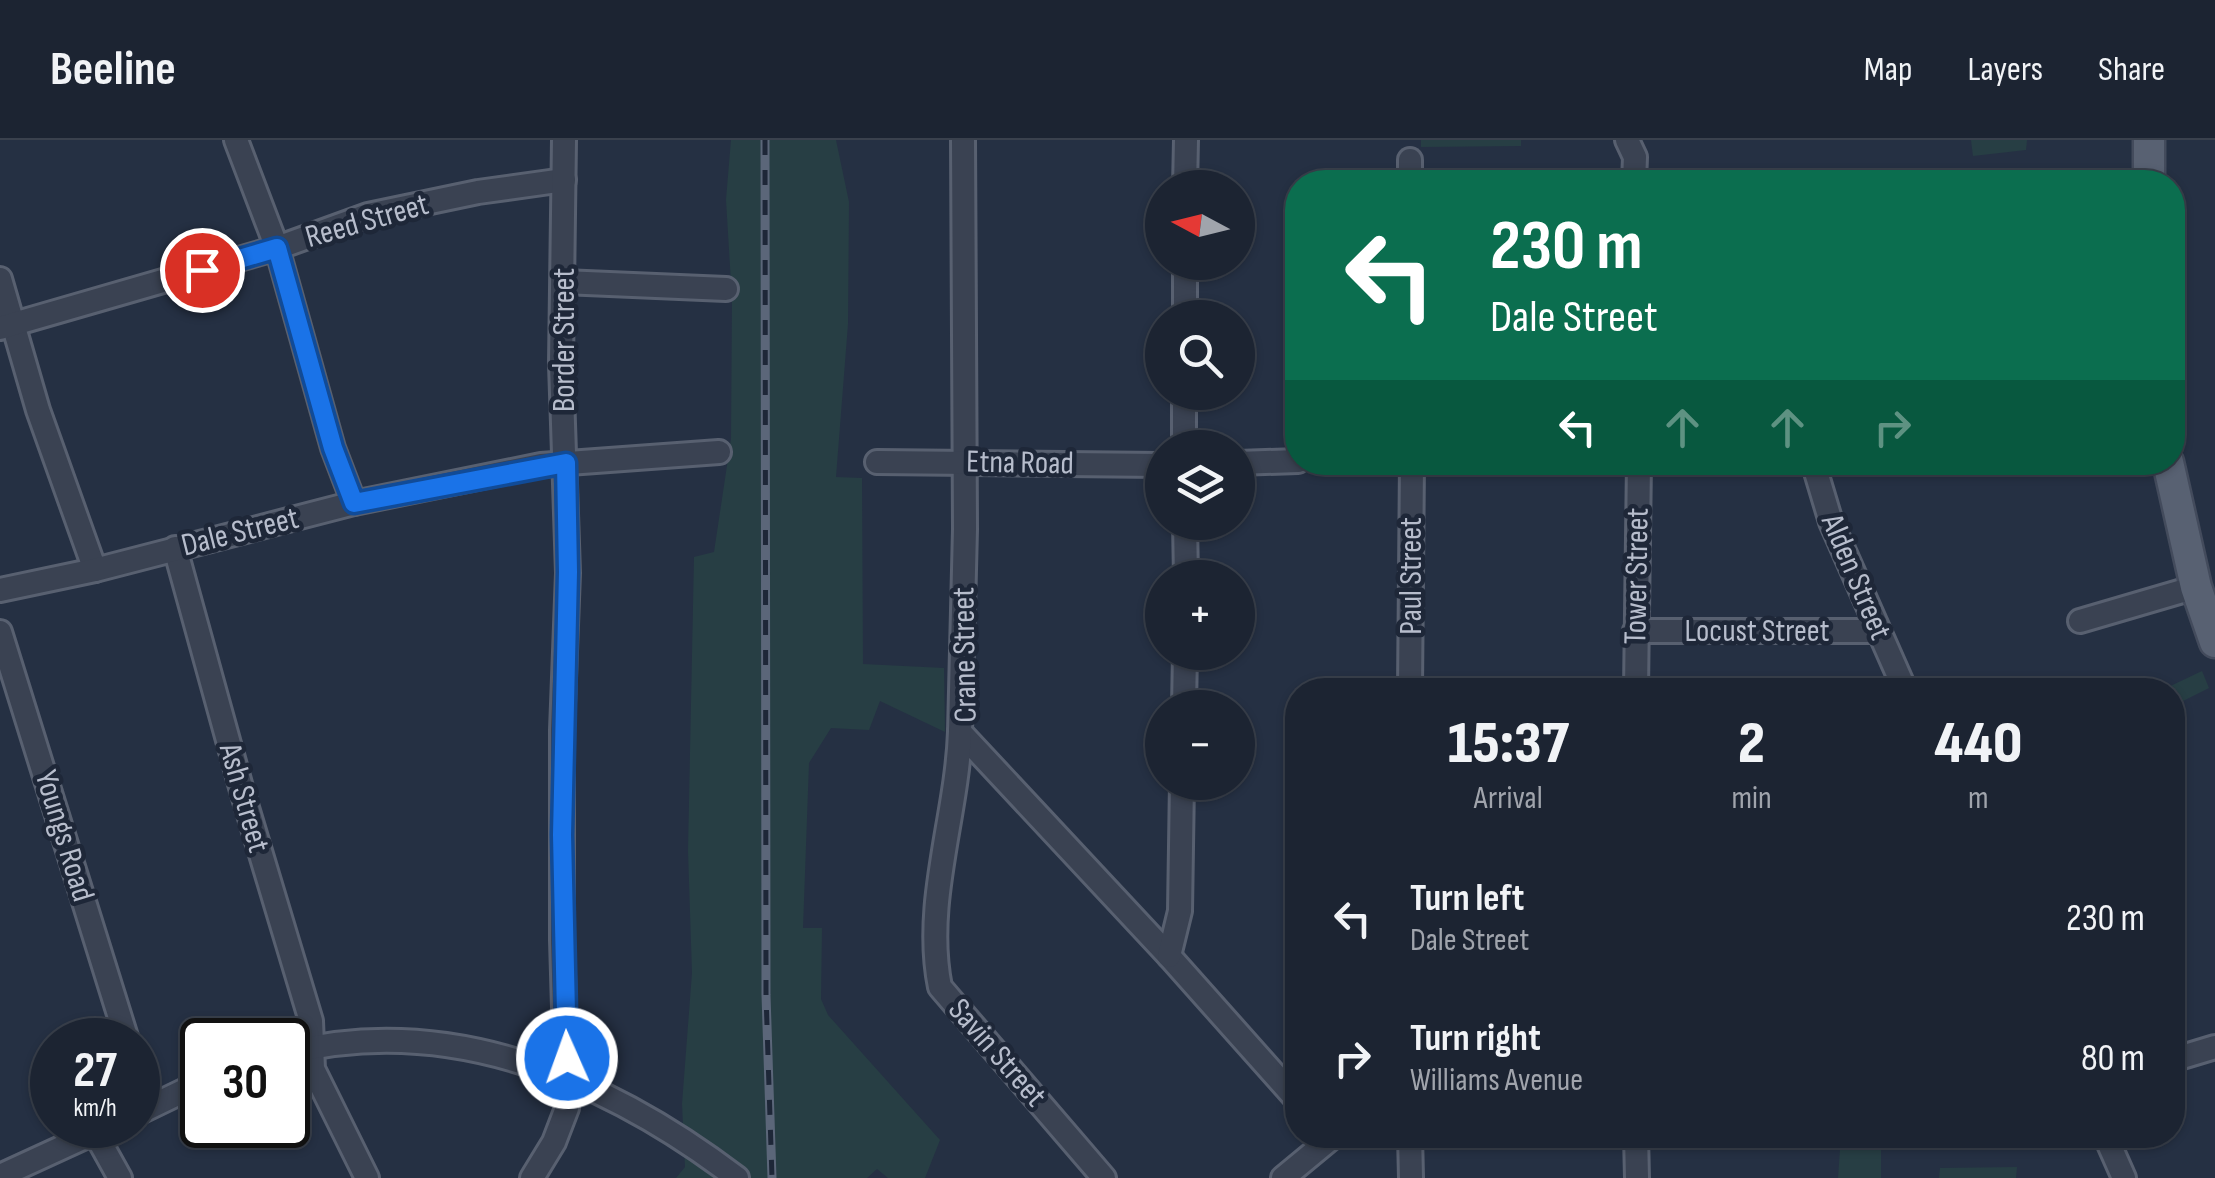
<!DOCTYPE html>
<meta charset="utf-8">
<style>
:root{--surface:#1c2432;--page:#29303e;--text:#f1f3f6;--muted:#a0a4ac;--line:#3a414d}
body{margin:0;font-family:"Sofia Sans Condensed",sans-serif;background:var(--page);color:var(--text);height:100vh;display:flex;flex-direction:column;font-size:38px;white-space:nowrap}
*{box-sizing:border-box;margin:0}
p{font-size:32px;color:var(--muted)}
.icon{flex:none;width:55px;height:55px;fill:none;stroke:currentColor;stroke-width:2;stroke-linecap:round;stroke-linejoin:round}
.map{position:relative;flex:1;overflow:hidden}
.drawer{position:absolute;left:1285px;top:538px;width:900px;height:470px;display:flex;flex-direction:column;background:var(--surface);border-radius:40px;box-shadow:0 2px 8px #0004,0 0 0 2px var(--line)}
.drawer>*{flex:none}
.top-card{position:absolute;left:1285px;top:30px;width:900px;height:305px;border-radius:40px;box-shadow:0 2px 8px #0004,0 0 0 2px var(--line);background:#0b6e4f;color:#fff;overflow:hidden}
.needle{width:65px;rotate:277deg}
.fabs{position:absolute;left:1145px;top:30px;display:grid;gap:20px}
.fabs a{display:grid;place-items:center;width:110px;height:110px;border-radius:50%;background:var(--surface);box-shadow:0 2px 8px #0004,0 0 0 2px var(--line);font-size:50px}
.speed{position:absolute;left:30px;top:878px;display:flex;gap:20px;font-size:50px;font-weight:700;text-align:center}
.speed>*{display:grid;place-content:center;width:130px;height:130px;border-radius:50%;background:var(--surface);box-shadow:0 2px 8px #0004,0 0 0 2px var(--line);line-height:1}
.speed small{font-size:25px;font-weight:400}
.speed .limit{border:5px solid #111;border-radius:15px;background:#fff;color:#111}
.pin{position:absolute;display:grid;place-items:center;width:85px;height:85px;color:#fff;margin:-42px;border:5px solid #fff;border-radius:50%;box-shadow:0 2px 10px #0007}
.me{position:absolute;width:110px;margin:-55px;rotate:358deg;stroke-linejoin:round;filter:drop-shadow(0 0 8px #0008)}
.turn{display:flex;align-items:center;gap:35px;height:210px;padding:0 40px;font-size:45px}
.turn .icon{width:130px;height:130px;stroke-width:2.5}
.turn b{display:block;font-size:70px;line-height:85px}
.lanes{display:flex;align-items:center;height:95px;padding:0 40px;background:#0003;justify-content:center;gap:50px;direction:ltr}
.lanes .off{opacity:.35}
.eta{display:flex;justify-content:space-evenly;align-items:center;height:170px;text-align:center}
.eta b{font-size:60px;font-weight:800;line-height:70px}
ul{padding:0;list-style:none}
li{display:flex;align-items:center;gap:30px;height:140px;padding:0 40px}
li div{flex:1}
li b{display:block;font-size:38px}
li em{font-style:normal}
header{display:flex;align-items:center;gap:60px;box-sizing:border-box;height:140px;padding:0 50px;background:var(--surface);border-bottom:2px solid var(--line)}
header strong{font-size:48px}
nav{display:flex;gap:55px;margin-inline-start:auto;font-size:35px}
.map>svg:first-child{display:block}
</style>
<header>
<strong>Beeline</strong>
<nav><a>Map</a><a>Layers</a><a>Share</a></nav>
</header>
<div class="map">
<svg width="2215" height="1038" viewBox="0 0 2215 1038">
<rect width="100%" height="100%" fill="#253043"/>
<g fill="#273e44">
<polygon points="731,0 836,0 849,62 848,184 836,337 862,338 863,524 944,528 945,592 880,561 869,590 831,588 809,623 803,788 822,788 821,859 828,875 940,1000 925,1038 888,1038 877,1029 867,1038 676,1038 685,1027 682,964 692,833 688,711 694,417 714,412 731,299 732,159 726,60"/>
<polygon points="1421,0 1521,0 1521,6 1421,7"/>
<polygon points="1971,0 2027,0 2026,10 1973,16"/>
<polygon points="2202,531 2209,548 2173,566 2172,550 2162,550"/>
<polygon points="1841,995 1904,995 1903,1004 1881,1005 1881,1038 1838,1038"/>
<polygon points="2017,1027 2016,1038 1939,1038 1940,1028"/>
</g>
<g fill="none" stroke-linecap="round" stroke-linejoin="round">
<g stroke="#586070" stroke-width="28">
<g id="minor">
<polyline points="236,0 277,108 333,308 354,363"/>
<polyline points="963,0 965,389 960,592 1169,816 1298,961"/>
<polyline points="1627,0 1635,17 1634,42"/>
<polyline points="1410,20 1410,42"/>
<polyline points="1185,48 1186,0"/>
<polyline points="0,139 38,270 95,430"/>
<polyline points="563,142 726,149"/>
<polyline points="1185,178 1185,122"/>
<polyline points="0,188 277,108 368,75 478,52 564,40"/>
<polyline points="1184,308 1184,252"/>
<polyline points="877,322 1162,325"/>
<polyline points="1506,322 1773,322"/>
<polyline points="1813,322 1831,382 1905,550"/>
<polyline points="1238,323 1298,321"/>
<polyline points="1185,382 1186,438"/>
<polyline points="175,408 242,651 311,881 313,929 367,1038"/>
<polyline points="0,450 95,430 354,363 541,325 719,312"/>
<polyline points="2080,481 2196,447"/>
<polyline points="1635,491 1879,491"/>
<polyline points="0,492 127,900"/>
<polyline points="1410,550 1412,322"/>
<polyline points="1636,550 1639,322"/>
<polyline points="1184,568 1185,512"/>
<path d="M960,592C957,677 923,763 940,847L1104,1038"/>
<polyline points="1169,816 1180,771 1182,642"/>
<path d="M288,913C451,872 608,940 737,1038"/>
<polyline points="2172,920 2215,907"/>
<polyline points="138,935 147,968"/>
<polyline points="138,973 202,942"/>
<polyline points="95,993 120,1038"/>
<polyline points="1410,995 1411,1038"/>
<polyline points="1636,995 1637,1038"/>
<polyline points="2105,995 2124,1038"/>
<polyline points="0,1036 111,985"/>
<polyline points="532,1038 554,1002 567,968 562,800 562,590 568,433 561,224 564,0"/>
<polyline points="1283,1038 1335,995"/>
</g>
</g>
<g stroke="#434b5c" stroke-width="35">
<g id="major">
<polyline points="2149,42 2149,0"/>
<polyline points="2168,322 2196,447 2215,502"/>
</g>
</g>
<use href="#minor" stroke="#3a4252" stroke-width="22"/>
<use href="#major" stroke="#586172" stroke-width="30"/>
<g stroke="#5b6679" stroke-width="9">
<polyline id="rail" points="765,0 766,855 772,1038"/>
</g>
<use href="#rail" stroke="#1e2738" stroke-width="5" stroke-dasharray="15" stroke-linecap="butt"/>
</g>
<g fill="none" stroke-linecap="round" stroke-linejoin="round">
<g stroke="#114b97" stroke-width="25">
<polyline id="route" points="202,130 277,108 333,308 354,363 566,323 568,432 562,695 567,918"/>
</g>
<use href="#route" stroke="#1a73e8" stroke-width="18"/>
</g>
<g text-anchor="middle" dominant-baseline="central" stroke-width="9" stroke-linejoin="round" paint-order="stroke">
<g font-size="32" fill="#b7bdcc" stroke="#1e2738">
<text transform="translate(367 81) rotate(-16)">Reed Street</text>
<text transform="translate(564 200) rotate(-90)">Border Street</text>
<text transform="translate(1020 323) rotate(1)">Etna Road</text>
<text transform="translate(240 392) rotate(-14)">Dale Street</text>
<text transform="translate(1411 436) rotate(-90)">Paul Street</text>
<text transform="translate(1637 436) rotate(-89)">Tower Street</text>
<text transform="translate(1856 437) rotate(67)">Alden Street</text>
<text x="1757" y="491">Locust Street</text>
<text transform="translate(965 515) rotate(-91)">Crane Street</text>
<text transform="translate(244 658) rotate(74)">Ash Street</text>
<text transform="translate(64 696) rotate(73)">Youngs Road</text>
<text transform="translate(997 913) rotate(49)">Savin Street</text>
</g>
</g>
</svg>
<div class="fabs">
<a><svg class="needle" viewBox="-14 -14 28 28"><path d="M0-13l5 13h-10z" fill="#e53935"/><path d="M0 13l5-13h-10z" fill="#a0a4ac"/></svg></a>
<a><svg class="icon" aria-label="search" viewBox="0 0 24 24"><circle cx="10" cy="10" r="6"/><path d="M15 15l6 6"/></svg></a>
<a><svg class="icon" aria-label="layers" viewBox="0 0 24 24"><path d="M12 4l9 5-9 5-9-5zM3 14l9 5 9-5"/></svg></a>
<a>+</a>
<a>−</a>
</div>
<div class="speed"><div>27<small>km/h</small></div><div class="limit">30</div></div>
<div class="pin" style="left:202px;top:130px;background:#d93025"><svg class="icon" aria-label="arrive" viewBox="0 0 24 24"><path d="M6 21V4h12l-3 4 3 4H6"/></svg></div>
<svg class="me" style="left:567px;top:918px" viewBox="-20 -20 40 40"><circle r="17" fill="#1a73e8" stroke="#fff" stroke-width="3"/><path d="M0-11L8 9 0 5-8 9z" fill="#fff"/></svg>
<div class="top-card">
<div class="turn"><svg class="icon" aria-label="left" viewBox="0 0 24 24"><path d="M17 20v-9H6M10 6l-5 5 5 5"/></svg><div><b>230 m</b>Dale Street</div></div>
<div class="lanes"><svg class="icon" aria-label="left" viewBox="0 0 24 24"><path d="M17 20v-9H6M10 6l-5 5 5 5"/></svg><svg class="icon off" aria-label="ahead" viewBox="0 0 24 24"><path d="M12 20V5M6 11l6-6 6 6"/></svg><svg class="icon off" aria-label="ahead" viewBox="0 0 24 24"><path d="M12 20V5M6 11l6-6 6 6"/></svg><svg class="icon off" aria-label="right" viewBox="0 0 24 24"><path d="M7 20v-9h11M14 6l5 5-5 5"/></svg></div>
</div>
<section class="drawer">
<div class="eta">
<div><b>15:37</b><p>Arrival</p></div>
<div><b>2</b><p>min</p></div>
<div><b>440</b><p>m</p></div>
</div>
<ul>
<li><svg class="icon" aria-label="left" viewBox="0 0 24 24"><path d="M17 20v-9H6M10 6l-5 5 5 5"/></svg><div><b>Turn left</b><p>Dale Street</p></div><em>230 m</em></li>
<li><svg class="icon" aria-label="right" viewBox="0 0 24 24"><path d="M7 20v-9h11M14 6l5 5-5 5"/></svg><div><b>Turn right</b><p>Williams Avenue</p></div><em>80 m</em></li>
</ul>
</section>
</div>
